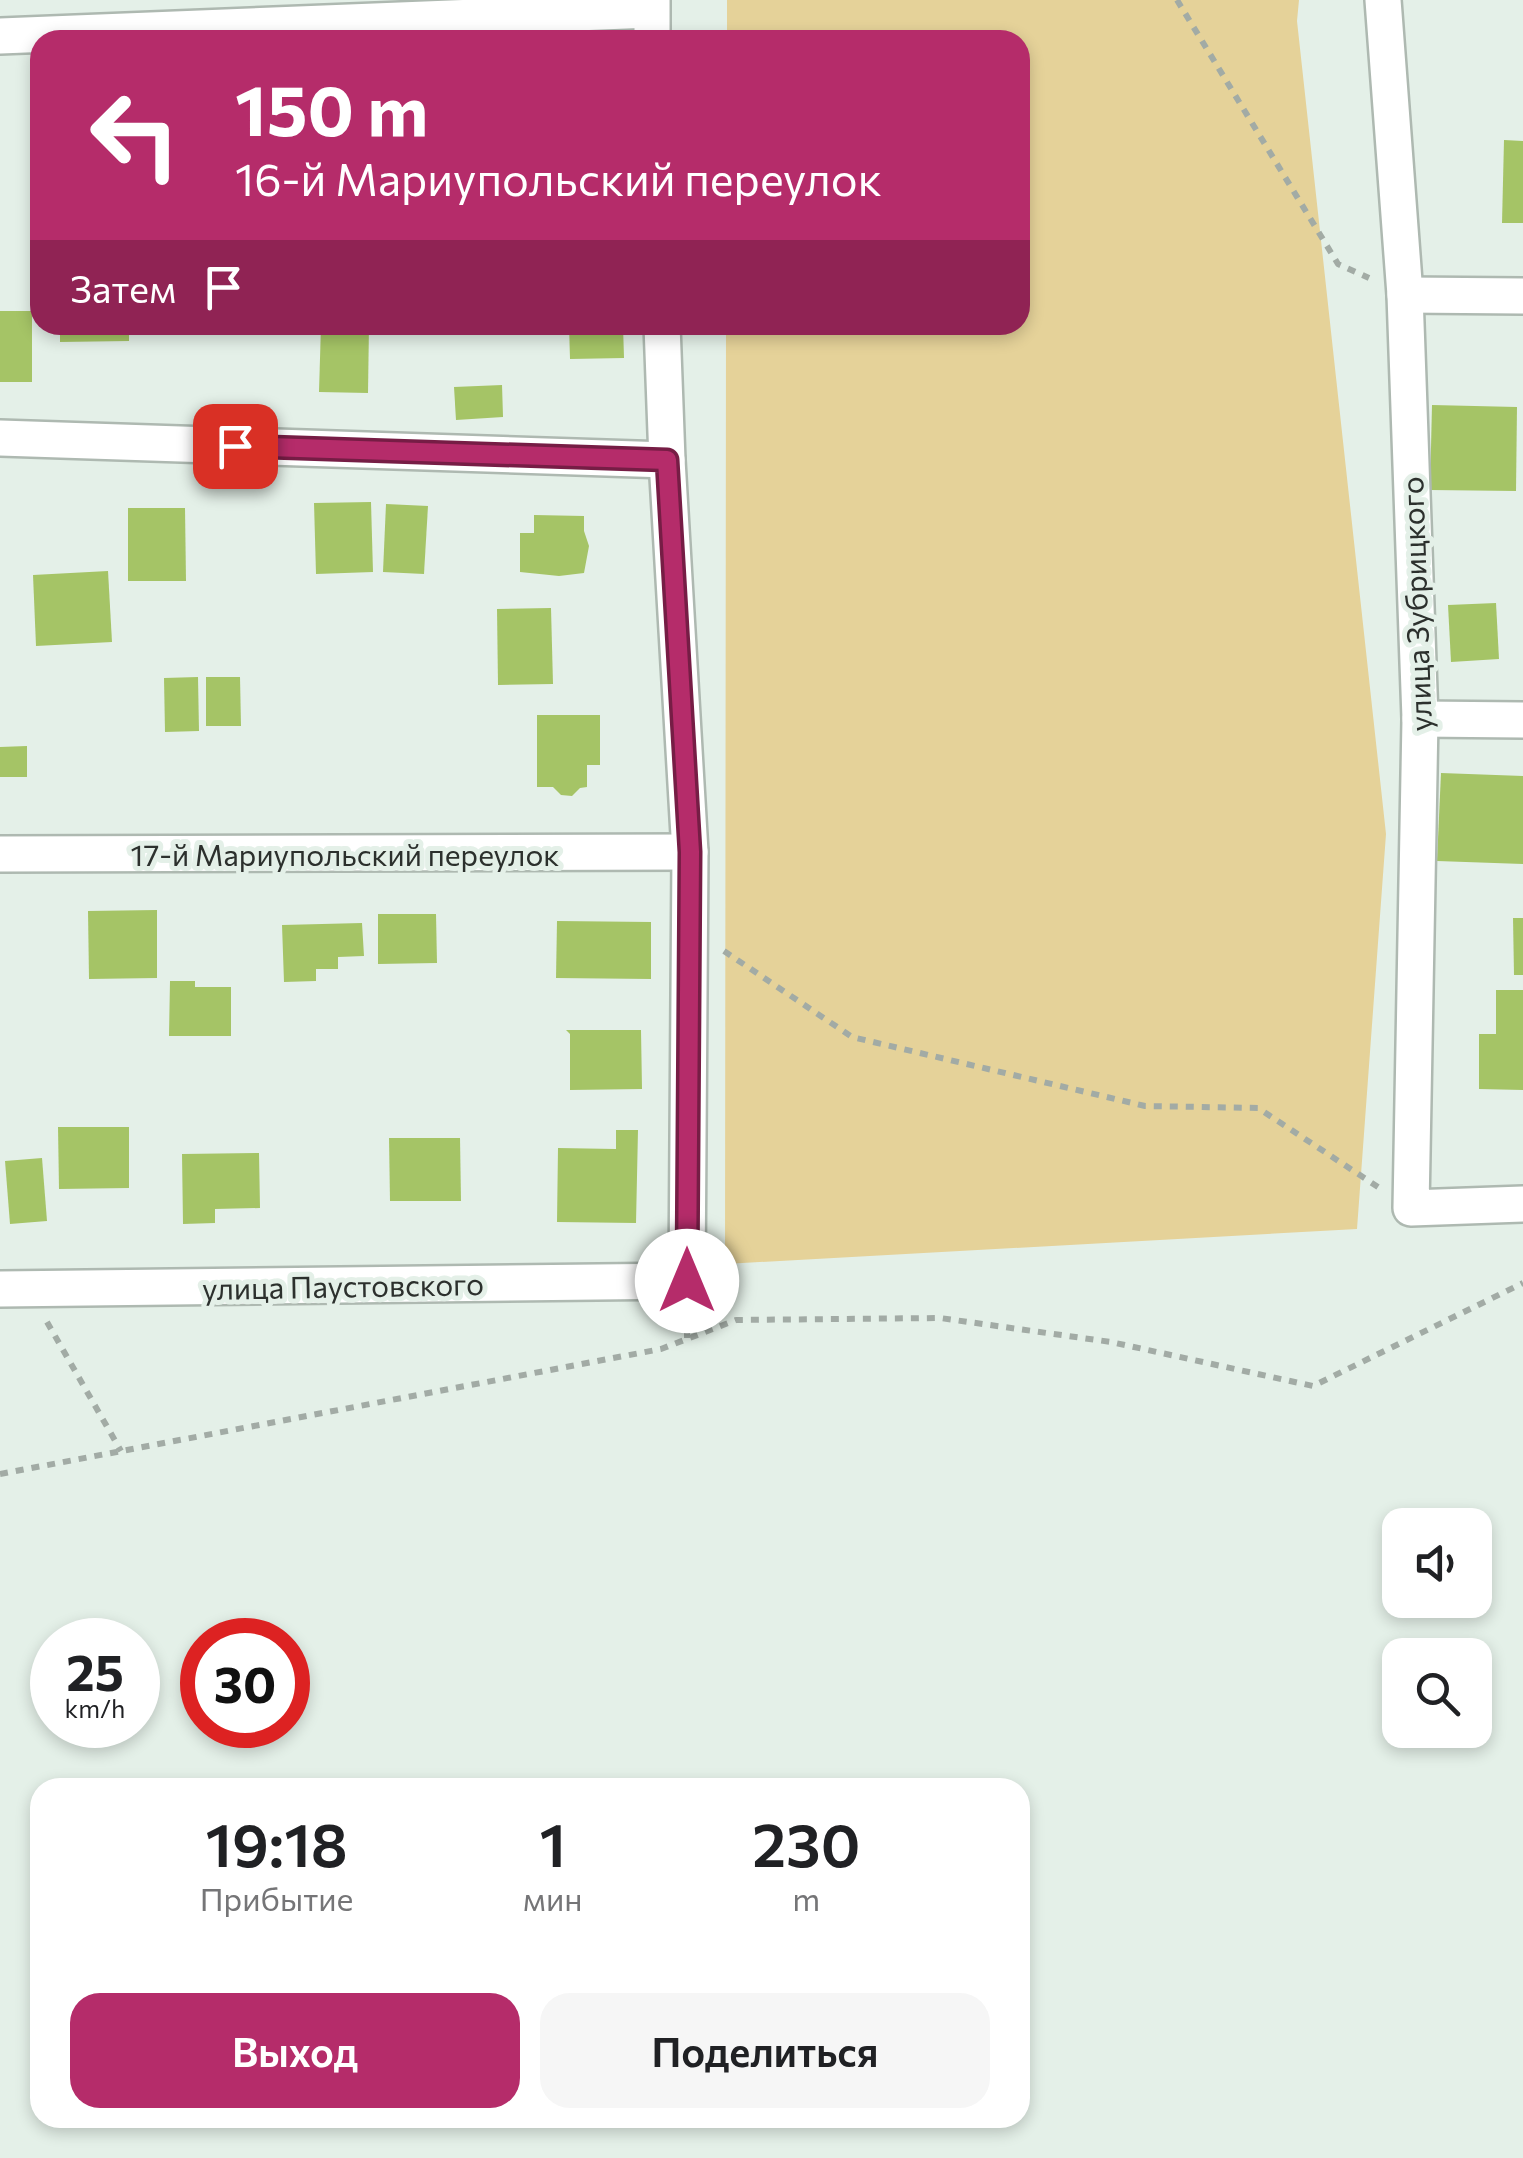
<!DOCTYPE html>
<html lang="ru">
<meta charset="utf-8">
<style>
:root{--surface:#fff;--page:#f6f6f6;--text:#202124;--muted:#757577;--accent:#b52c6a}
body{margin:0;font-family:Commissioner,sans-serif;background:var(--page);color:var(--text);height:100vh;display:flex;flex-direction:column;font-size:38px;white-space:nowrap}
*{box-sizing:border-box;margin:0}
p{font-size:32px;color:var(--muted)}
.icon{flex:none;width:55px;height:55px;fill:none;stroke:currentColor;stroke-width:2;stroke-linecap:round;stroke-linejoin:round}
.map{position:relative;flex:1;overflow:hidden}
.sheet{position:absolute;left:30px;top:1778px;width:1000px;height:350px;display:flex;flex-direction:column;background:var(--surface);border-radius:30px;box-shadow:0 5px 15px #0003}
.sheet>*{flex:none}
.guide{position:absolute;left:30px;top:30px;width:1000px;height:305px;border-radius:30px;box-shadow:0 5px 15px #0003;background:#b52c6a;color:#fff;overflow:hidden}
.buttons{position:absolute;left:1382px;top:1508px;display:grid;gap:20px}
.buttons a{display:grid;place-items:center;width:110px;height:110px;border-radius:20px;background:var(--surface);box-shadow:0 5px 15px #0003;font-size:50px}
.speed{position:absolute;left:30px;top:1618px;display:flex;gap:20px;font-size:50px;font-weight:700;text-align:center}
.speed>*{display:grid;place-content:center;width:130px;height:130px;border-radius:50%;background:var(--surface);box-shadow:0 5px 15px #0003;line-height:1}
.speed small{font-size:25px;font-weight:400}
.speed .limit{border:15px solid #d22;background:#fff;color:#111}
.pin{position:absolute;display:grid;place-items:center;width:85px;height:85px;color:#fff;margin:-42px;border-radius:20px;box-shadow:0 5px 15px #0006}
.me{position:absolute;width:110px;margin:-55px;rotate:0deg;stroke-linejoin:round;filter:drop-shadow(0 0 8px #0008)}
.turn{display:flex;align-items:center;gap:35px;height:210px;padding:0 40px;font-size:45px}
.turn .icon{width:130px;height:130px;stroke-width:2.5}
.turn b{display:block;font-size:70px;line-height:85px}
.then{display:flex;align-items:center;height:95px;padding:0 40px;background:#0003;gap:20px;font-size:38px}
.eta{display:flex;justify-content:space-evenly;align-items:center;height:170px;text-align:center}
.eta b{font-size:60px;font-weight:600;line-height:70px}
.button{display:flex;gap:20px;margin-top:auto;padding:20px 40px}
.button a{flex:1;height:115px;border-radius:30px;background:var(--accent);color:#fff;font-size:40px;font-weight:600;line-height:115px;text-align:center}
.button a+a{background:var(--page);color:var(--text)}
.map>svg:first-child{display:block}
</style>
<div class="map">
<svg width="1523" height="2158" viewBox="0 0 1523 2158">
<rect width="100%" height="100%" fill="#e4f0e8"/>
<polygon fill="#e5d299" points="727,0 1299,0 1297,21 1386,834 1357,1229 725,1264 726,325 1020,325 1020,40 727,40"/>
<g fill="#a5c466">
<polygon points="1504,140 1523,141 1523,223 1502,223"/>
<rect x="0" y="311" width="32" height="71"/>
<polygon points="60,325 129,325 129,341 60,342"/>
<polygon points="321,325 369,325 368,393 319,392"/>
<polygon points="569,325 623,325 624,358 570,359"/>
<polygon points="502,385 503,417 456,420 454,387"/>
<polygon points="1432,405 1517,407 1516,491 1430,490"/>
<polygon points="371,502 373,572 316,574 314,503"/>
<polygon points="386,504 428,506 424,574 383,572"/>
<polygon points="128,508 185,508 186,581 128,581"/>
<polygon points="534,515 584,516 584,531 589,546 584,573 559,576 520,572 520,533 534,533"/>
<polygon points="108,571 112,642 36,646 33,575"/>
<polygon points="1496,603 1499,659 1451,662 1448,605"/>
<polygon points="551,608 553,684 498,685 497,609"/>
<polygon points="198,677 199,731 165,732 164,678"/>
<polygon points="206,677 240,677 241,726 206,726"/>
<polygon points="537,715 600,715 600,765 587,765 587,787 580,788 572,796 561,795 553,787 537,787"/>
<polygon points="27,746 27,777 0,777 0,747"/>
<polygon points="1441,773 1523,776 1523,864 1437,861"/>
<polygon points="157,910 157,978 89,979 88,911"/>
<polygon points="378,914 436,914 437,963 378,964"/>
<polygon points="1513,918 1523,918 1523,975 1514,975"/>
<polygon points="557,921 651,922 651,979 556,978"/>
<polygon points="362,923 364,956 338,957 338,969 316,969 316,981 284,982 282,925"/>
<polygon points="170,981 195,981 195,987 231,987 231,1036 169,1036"/>
<polygon points="1496,990 1523,990 1523,1090 1479,1089 1479,1034 1496,1034"/>
<polygon points="566,1030 641,1030 642,1089 570,1090 570,1034"/>
<polygon points="58,1127 129,1127 129,1188 59,1189"/>
<polygon points="616,1130 638,1130 636,1223 557,1222 558,1148 616,1149"/>
<polygon points="389,1138 460,1138 461,1201 390,1201"/>
<polygon points="259,1153 260,1208 215,1209 215,1223 183,1224 182,1154"/>
<polygon points="42,1158 47,1221 10,1224 5,1161"/>
</g>
<g fill="none" stroke-linecap="round" stroke-linejoin="round">
<g stroke="#aeb9b1" stroke-width="40">
<g id="minor">
<polyline points="652,0 652,40"/>
<polyline points="1383,0 1405,295 1420,719 1411,1208 1523,1204"/>
<polyline points="0,36 651,10"/>
<polyline points="1405,295 1523,296"/>
<polyline points="0,438 667,460"/>
<polyline points="1420,719 1523,720"/>
<polyline points="0,854 690,852"/>
<polyline points="0,1289 687,1281 690,852 667,460 662,325"/>
</g>
</g>
<g stroke="#a2aba5" stroke-width="6" stroke-dasharray="8 8" stroke-linecap="butt">
<polyline points="1177,0 1338,264 1369,278"/>
<polyline points="724,951 852,1037 1145,1106 1258,1108 1378,1187"/>
<polyline points="687,1314 687,1338"/>
<polyline points="47,1322 121,1451"/>
<polyline points="0,1474 661,1349 736,1320 940,1318 1111,1342 1313,1386 1523,1283"/>
</g>
<use href="#minor" stroke="#fff" stroke-width="35"/>
</g>
<g fill="none" stroke-linecap="round" stroke-linejoin="round">
<g stroke="#761d45" stroke-width="25">
<polyline id="route" points="235,446 667,460 690,852 687,1281"/>
</g>
<use href="#route" stroke="#b52c6a" stroke-width="18"/>
</g>
<g text-anchor="middle" dominant-baseline="central" stroke-width="10" stroke-linejoin="round" paint-order="stroke">
<g font-size="30" fill="#2c302d" stroke="#e4f0e8">
<text transform="translate(1415 604) rotate(-92)">улица Зубрицкого</text>
<text x="345" y="853">17-й Мариупольский переулок</text>
<text transform="translate(343 1285) rotate(-1)">улица Паустовского</text>
</g>
</g>
</svg>
<div class="buttons">
<a><svg class="icon" aria-label="sound" viewBox="0 0 24 24"><path d="M4 9h4l5-4v14l-5-4H4zM17 9q2 3 0 6"/></svg></a>
<a><svg class="icon" aria-label="search" viewBox="0 0 24 24"><circle cx="10" cy="10" r="6"/><path d="M15 15l6 6"/></svg></a>
</div>
<div class="speed"><div>25<small>km/h</small></div><div class="limit">30</div></div>
<div class="pin" style="left:235px;top:446px;background:#d93025"><svg class="icon" aria-label="arrive" viewBox="0 0 24 24"><path d="M6 21V4h12l-3 4 3 4H6"/></svg></div>
<svg class="me" style="left:687px;top:1281px" viewBox="-20 -20 40 40"><circle r="19" fill="#fff"/><path d="M0-13L10 11 0 6-10 11z" fill="#b52c6a"/></svg>
<div class="guide">
<div class="turn"><svg class="icon" aria-label="left" viewBox="0 0 24 24"><path d="M17 20v-9H6M10 6l-5 5 5 5"/></svg><div><b>150 m</b>16-й Мариупольский переулок</div></div>
<div class="then">Затем<svg class="icon" aria-label="arrive" viewBox="0 0 24 24"><path d="M6 21V4h12l-3 4 3 4H6"/></svg></div>
</div>
<section class="sheet">
<div class="eta">
<div><b>19:18</b><p>Прибытие</p></div>
<div><b>1</b><p>мин</p></div>
<div><b>230</b><p>m</p></div>
</div>
<div class="button"><a>Выход</a><a>Поделиться</a></div>
</section>
</div>
